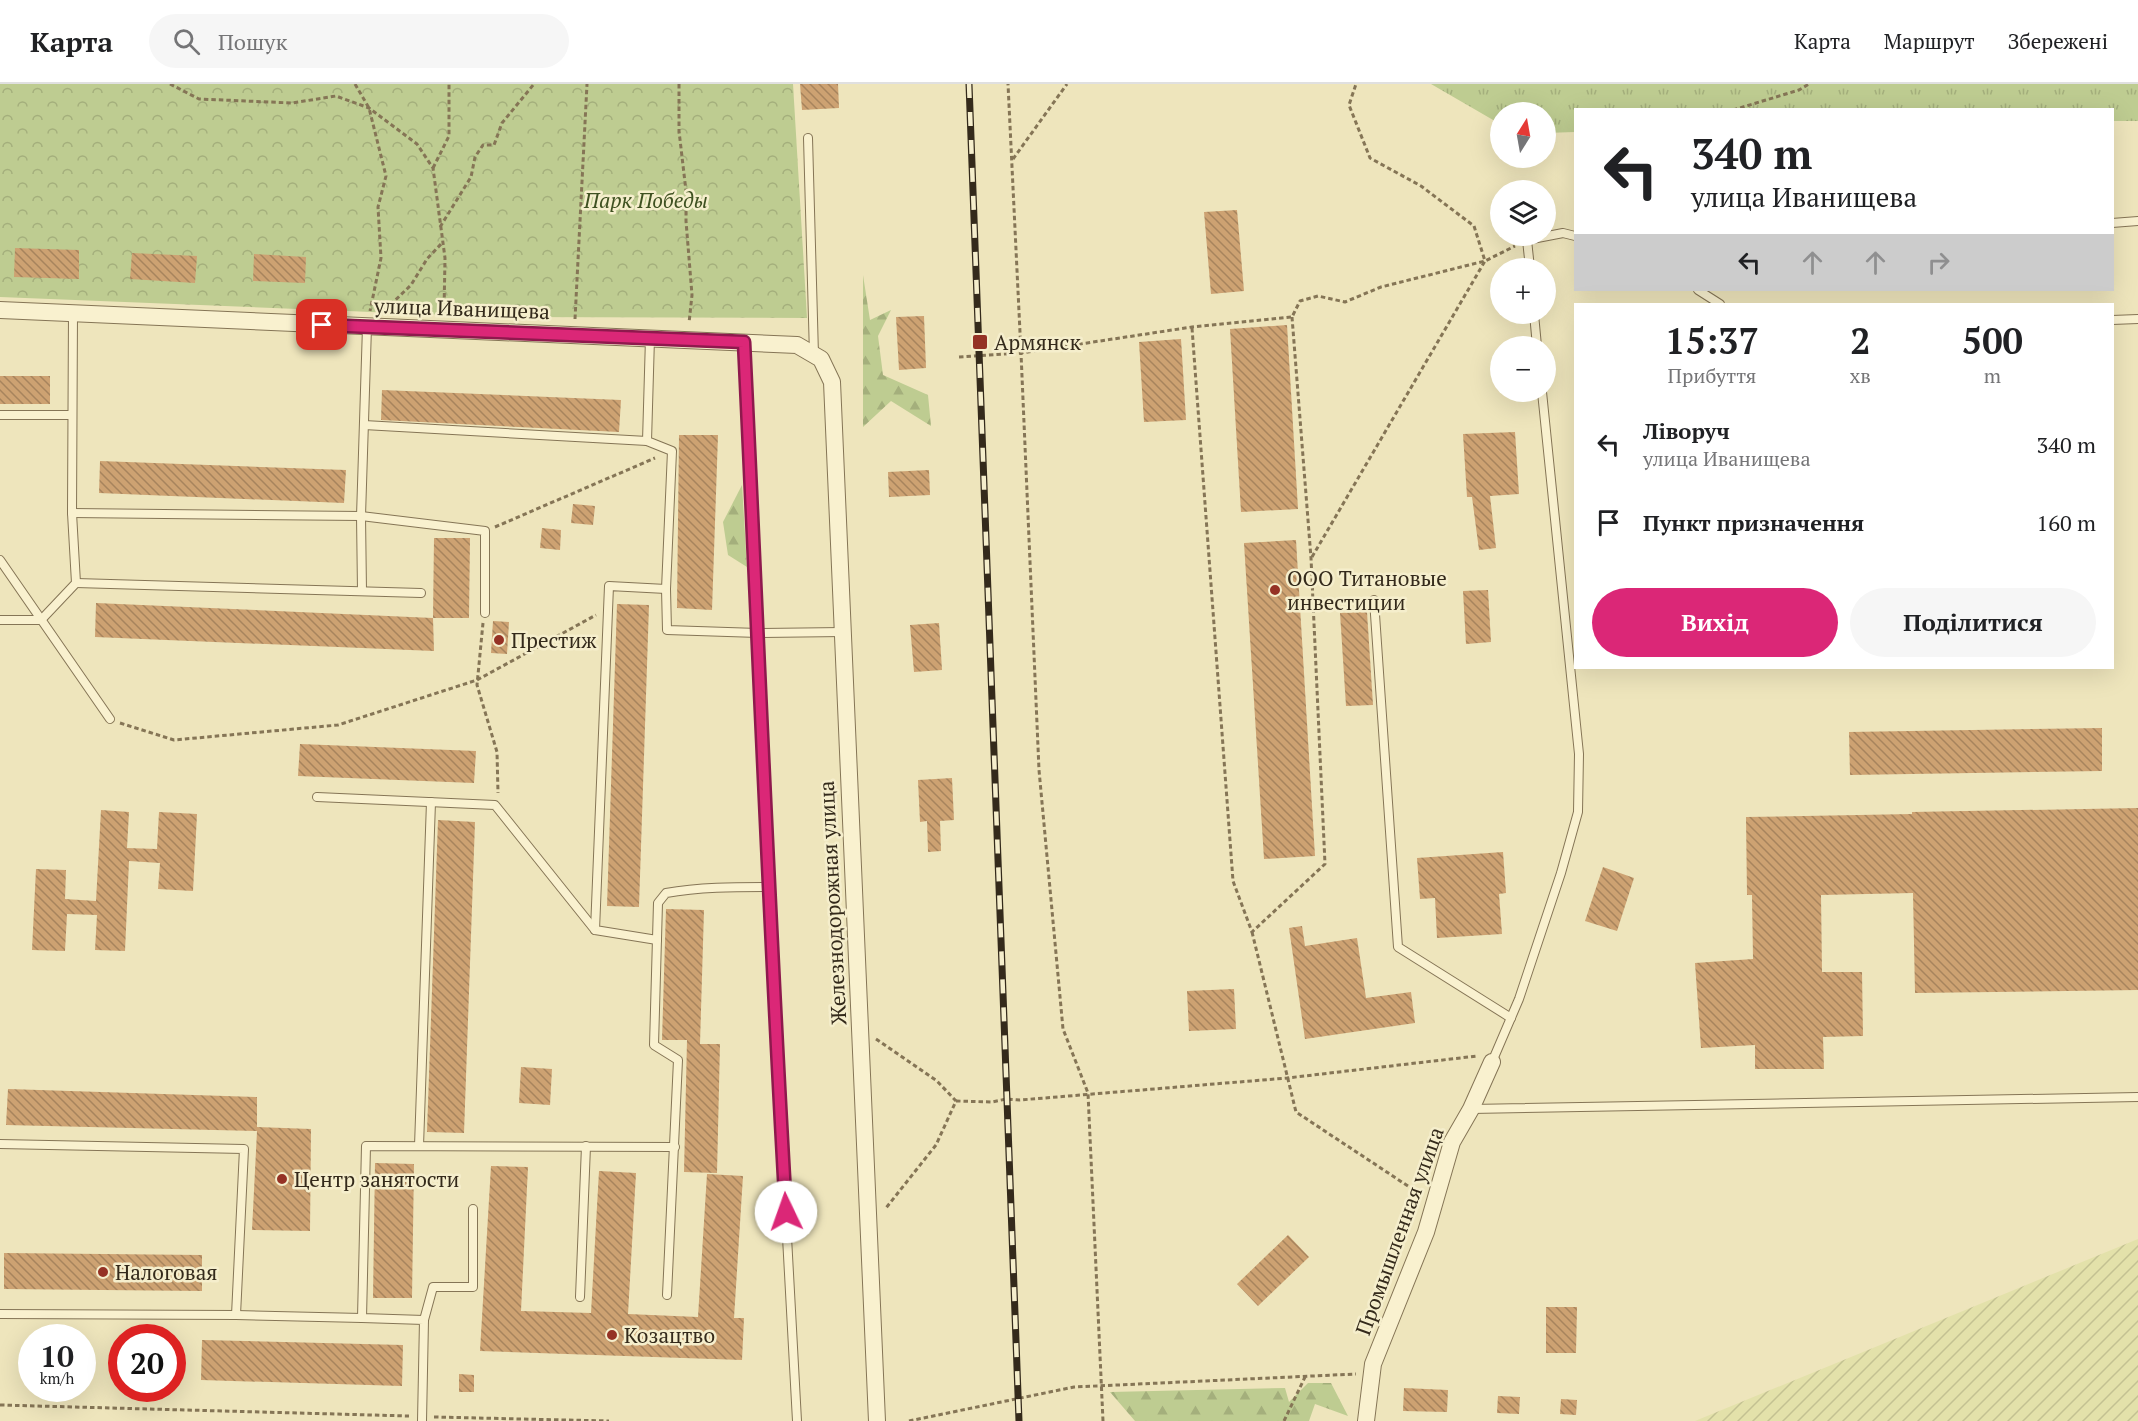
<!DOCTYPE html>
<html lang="uk">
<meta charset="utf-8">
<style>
:root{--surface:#fff;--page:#f6f6f6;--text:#202124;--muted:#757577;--line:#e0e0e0;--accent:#db2777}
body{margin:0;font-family:"PT Serif",serif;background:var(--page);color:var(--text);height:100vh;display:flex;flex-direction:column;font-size:22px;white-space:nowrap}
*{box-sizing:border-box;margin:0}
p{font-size:20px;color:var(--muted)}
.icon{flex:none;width:33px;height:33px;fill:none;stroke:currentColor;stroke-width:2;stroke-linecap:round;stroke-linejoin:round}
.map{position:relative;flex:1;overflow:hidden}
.side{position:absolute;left:1574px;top:219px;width:540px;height:366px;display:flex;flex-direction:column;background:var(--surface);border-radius:0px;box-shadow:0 6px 24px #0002}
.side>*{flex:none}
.banner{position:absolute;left:1574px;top:24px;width:540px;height:183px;border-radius:0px;box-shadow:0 6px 24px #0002;background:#fff;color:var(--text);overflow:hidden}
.needle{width:39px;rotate:11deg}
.fabs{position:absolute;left:1490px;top:18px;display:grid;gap:12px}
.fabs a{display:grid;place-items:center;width:66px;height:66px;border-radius:50%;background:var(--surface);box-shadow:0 6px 24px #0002;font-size:30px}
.speed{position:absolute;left:18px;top:1240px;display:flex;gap:12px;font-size:30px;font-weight:700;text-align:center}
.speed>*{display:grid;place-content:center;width:78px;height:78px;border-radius:50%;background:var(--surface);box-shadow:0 6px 24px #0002;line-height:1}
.speed small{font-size:15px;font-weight:400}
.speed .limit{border:9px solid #d22;background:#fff;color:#111}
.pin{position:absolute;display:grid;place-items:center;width:51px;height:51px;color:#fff;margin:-26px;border-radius:12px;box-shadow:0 3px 9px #0006}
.me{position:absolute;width:66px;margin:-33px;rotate:357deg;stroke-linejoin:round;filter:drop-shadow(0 0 4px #0008)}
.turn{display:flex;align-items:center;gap:21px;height:126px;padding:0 18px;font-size:27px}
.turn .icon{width:78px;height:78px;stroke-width:2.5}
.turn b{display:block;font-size:42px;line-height:51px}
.lanes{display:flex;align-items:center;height:57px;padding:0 18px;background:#0003;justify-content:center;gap:30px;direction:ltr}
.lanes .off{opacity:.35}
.eta{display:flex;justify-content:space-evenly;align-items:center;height:102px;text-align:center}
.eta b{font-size:36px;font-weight:700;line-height:42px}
.cta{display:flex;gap:12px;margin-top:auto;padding:12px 18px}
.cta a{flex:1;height:69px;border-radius:36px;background:var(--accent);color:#fff;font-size:24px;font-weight:700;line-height:69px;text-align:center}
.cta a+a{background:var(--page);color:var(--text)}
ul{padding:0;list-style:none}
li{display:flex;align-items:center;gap:18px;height:78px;padding:0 18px}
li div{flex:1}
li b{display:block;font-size:22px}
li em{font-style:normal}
header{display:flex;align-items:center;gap:36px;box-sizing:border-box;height:84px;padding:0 30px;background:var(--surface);border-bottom:2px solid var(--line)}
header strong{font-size:28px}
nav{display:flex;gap:33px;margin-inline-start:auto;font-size:21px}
.search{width:420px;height:54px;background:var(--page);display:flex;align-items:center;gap:15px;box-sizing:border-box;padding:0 21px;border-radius:33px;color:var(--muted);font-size:22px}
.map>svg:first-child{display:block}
</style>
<header>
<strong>Карта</strong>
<div class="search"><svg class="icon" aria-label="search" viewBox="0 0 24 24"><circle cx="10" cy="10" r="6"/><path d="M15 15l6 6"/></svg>Пошук</div>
<nav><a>Карта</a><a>Маршрут</a><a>Збережені</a></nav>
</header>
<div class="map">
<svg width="2138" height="1337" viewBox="0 0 2138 1337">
<defs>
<pattern id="farmland-furrows" width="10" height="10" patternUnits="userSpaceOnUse" patternTransform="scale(1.5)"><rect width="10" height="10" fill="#e3e1aa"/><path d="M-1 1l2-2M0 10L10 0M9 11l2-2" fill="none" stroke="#c3c192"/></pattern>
<pattern id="grass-tufts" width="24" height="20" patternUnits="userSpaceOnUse" patternTransform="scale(1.5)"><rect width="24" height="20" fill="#becc91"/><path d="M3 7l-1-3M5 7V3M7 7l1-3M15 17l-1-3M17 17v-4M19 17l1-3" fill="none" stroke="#a4af7c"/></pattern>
<pattern id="forest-firs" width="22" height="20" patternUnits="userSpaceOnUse" patternTransform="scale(1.5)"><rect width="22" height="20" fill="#becc91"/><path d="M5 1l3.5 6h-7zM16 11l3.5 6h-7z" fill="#a4af7c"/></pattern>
<pattern id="park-crowns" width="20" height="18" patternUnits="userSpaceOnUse" patternTransform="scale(1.5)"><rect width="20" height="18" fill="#becc91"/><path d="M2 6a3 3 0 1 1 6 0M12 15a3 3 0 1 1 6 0" fill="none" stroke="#a4af7c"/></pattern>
<pattern id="building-back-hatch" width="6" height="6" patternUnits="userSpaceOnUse" patternTransform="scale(1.5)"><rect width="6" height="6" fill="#cda272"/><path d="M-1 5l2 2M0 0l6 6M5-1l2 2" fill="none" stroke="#a7845d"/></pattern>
</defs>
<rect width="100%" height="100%" fill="#eee5bc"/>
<polygon fill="url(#farmland-furrows)" points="2138,1155 2138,1337 1695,1337"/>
<polygon fill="url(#grass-tufts)" points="1431,0 2138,0 2138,37 2112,37 2112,26 1575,26 1575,48 1545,49 1545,28 1500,28 1500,40"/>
<g fill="url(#forest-firs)">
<polygon points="863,191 870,236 891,226 878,252 883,291 928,311 931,342 891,317 863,343"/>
<polygon points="742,401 747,483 728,471 723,438"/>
<polygon points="1308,1299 1331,1299 1348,1332 1315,1320 1309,1337 1135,1337 1110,1308 1285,1304 1289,1318"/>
</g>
<polygon fill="url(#park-crowns)" points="0,0 793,0 807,234 496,233 0,213"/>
<g fill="url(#building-back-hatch)">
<polygon points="800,0 838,0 839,24 802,26"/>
<polygon points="1237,126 1244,207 1211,210 1204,128"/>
<polygon points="15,164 79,166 79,195 14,193"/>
<polygon points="132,169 197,172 195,199 130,195"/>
<polygon points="254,170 306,173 305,199 253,197"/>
<polygon points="924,232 926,284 899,286 896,233"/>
<polygon points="1287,241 1298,425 1241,428 1230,245"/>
<polygon points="1181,255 1186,336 1144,338 1139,258"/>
<rect x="0" y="292" width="50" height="28"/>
<polygon points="382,306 621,316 619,348 381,336"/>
<polygon points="1515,348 1519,410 1490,412 1496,464 1479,466 1472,413 1467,413 1463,350"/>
<polygon points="679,351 718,351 712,526 677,524"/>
<polygon points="100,377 346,386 344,419 99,409"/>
<polygon points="929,386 930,411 889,413 888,388"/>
<polygon points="573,420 595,422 593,441 571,439"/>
<polygon points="542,444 561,446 560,466 540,464"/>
<polygon points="434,454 470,454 469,534 433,534"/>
<polygon points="1296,456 1315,772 1264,775 1244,459"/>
<polygon points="1488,506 1491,558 1466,560 1463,507"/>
<polygon points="96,519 433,534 434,567 95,553"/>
<polygon points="617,520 649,521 639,823 607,822"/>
<polygon points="1367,528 1373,621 1346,622 1340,529"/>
<polygon points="493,537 509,538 507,570 491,569"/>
<polygon points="939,539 942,586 914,588 910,541"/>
<polygon points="2102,644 2102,687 1850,691 1849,648"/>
<polygon points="300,660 476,667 474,699 298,692"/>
<polygon points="952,694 954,736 940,737 941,767 928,768 927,737 920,738 918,696"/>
<polygon points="2138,724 2138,906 1915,909 1913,809 1821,811 1822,888 1862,888 1863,952 1823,953 1824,985 1755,985 1755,961 1701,964 1695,879 1753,875 1752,811 1747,811 1746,733 1912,730 1912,728"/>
<polygon points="101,726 129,728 127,764 157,765 159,728 197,730 193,807 158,805 160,779 129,777 125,867 95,866 97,831 67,830 65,867 32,866 36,785 66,786 65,815 96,817"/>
<polygon points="438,736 475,738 464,1049 427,1048"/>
<polygon points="1503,768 1506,809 1499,810 1502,850 1437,854 1435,814 1420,815 1417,774"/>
<polygon points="1603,783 1634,794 1617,847 1585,837"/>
<polygon points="666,825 704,826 700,960 720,960 717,1089 684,1088 687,956 662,956"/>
<polygon points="1302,842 1305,862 1357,854 1366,914 1411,908 1415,939 1305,955 1289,844"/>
<polygon points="1234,905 1236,945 1189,947 1187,907"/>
<polygon points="521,983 552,985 550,1021 519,1019"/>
<polygon points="8,1005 257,1013 257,1043 311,1045 310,1147 252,1146 257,1047 6,1041"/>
<polygon points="375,1079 414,1080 412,1214 373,1214"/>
<polygon points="491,1082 528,1083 521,1227 591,1229 599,1087 636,1089 628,1230 698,1233 707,1090 743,1092 734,1234 744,1234 742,1276 480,1267"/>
<polygon points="1288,1151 1309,1173 1258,1222 1237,1200"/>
<polygon points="4,1169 202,1171 202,1207 4,1205"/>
<polygon points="1546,1223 1577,1223 1576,1269 1546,1269"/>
<polygon points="202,1256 403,1261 402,1302 201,1296"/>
<polygon points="459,1290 474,1291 474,1308 459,1308"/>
<polygon points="1404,1304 1448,1306 1447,1328 1403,1327"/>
<polygon points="1498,1312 1520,1313 1519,1330 1497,1329"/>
<polygon points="1561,1315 1577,1316 1576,1331 1560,1330"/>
</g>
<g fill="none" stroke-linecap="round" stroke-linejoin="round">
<g stroke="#857556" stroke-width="10">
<g id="service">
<polyline points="808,54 814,271"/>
<polyline points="2112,139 2138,137"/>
<polyline points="1530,184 1527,156 1563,149 1575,152"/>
<polyline points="1698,206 1720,220"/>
<polyline points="1534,230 1537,262"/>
<polyline points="2112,236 2138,235"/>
<polyline points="650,254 647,357 672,367 666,505 667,546 758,549 843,548"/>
<polyline points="744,258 758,549 768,803 797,1337"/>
<polyline points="0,331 71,331"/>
<polyline points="364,341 647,357"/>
<polyline points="72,429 361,432 485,447 485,529"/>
<polyline points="0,476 110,635"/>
<polyline points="76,499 421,509"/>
<polyline points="362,507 361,432 367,243"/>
<polyline points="1374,516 1398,863 1511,934"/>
<polyline points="0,536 41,536"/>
<polyline points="41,536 76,499 72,429 73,229"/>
<polyline points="317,713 495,721 595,846"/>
<polyline points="657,856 595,846 609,502 666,505"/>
<polyline points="1492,978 1519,915 1561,789 1578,728 1579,670 1542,308"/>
<polyline points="1471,1025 2138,1013"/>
<polyline points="0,1060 244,1065 236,1231"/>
<polyline points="419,1062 431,718"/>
<path d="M667,1211L678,976L654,961L658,819L666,809C699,803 734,803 768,803"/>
<polyline points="580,1213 586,1062"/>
<polyline points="0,1230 236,1231 362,1234"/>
<polyline points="424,1236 433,1203 473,1203 473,1125"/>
<polyline points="422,1337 424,1236 362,1234 366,1062 675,1063"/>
</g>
</g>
<g stroke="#857556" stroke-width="18">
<g id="minor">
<polyline points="0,226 797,261 821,275 832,298 877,1337"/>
<polyline points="1366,1337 1373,1280 1426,1148 1452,1058 1471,1025 1492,978"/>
</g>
</g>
<g stroke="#857556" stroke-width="3" stroke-dasharray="4.5 3" stroke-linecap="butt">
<polyline points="170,0 199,15 292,19 336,12 369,24 417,60 433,84 445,174 444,228"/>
<polyline points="355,0 369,24 386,92 378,123 381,174 370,227"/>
<polyline points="679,0 679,47 686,107 686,137 692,211 689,239"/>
<polyline points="1733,26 1799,6 1809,0"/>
<polyline points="1013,75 1067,0"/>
<polyline points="433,84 449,52 449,0"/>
<polyline points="440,143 471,93 475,73 483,61 494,61 502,39 534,0"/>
<polyline points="385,226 411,201 427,175 442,159"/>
<polyline points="575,235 587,0"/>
<polyline points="1192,244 1233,797 1252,848 1325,780 1311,474 1292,233"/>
<polyline points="959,273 1021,269 1008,0"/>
<polyline points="495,443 655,374"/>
<polyline points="1312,473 1485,177 1474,142 1421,102 1370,74 1349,21 1356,0"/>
<polyline points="483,539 477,601 497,668 498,709"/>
<polyline points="120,639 174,656 338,641 477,596 596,531"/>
<polyline points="1252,848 1296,1028 1420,1110"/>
<polyline points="876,955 937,997 956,1017 936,1061 886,1124"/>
<polyline points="956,1017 992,1018 1006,1015 1020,1016 1287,994 1477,972"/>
<polyline points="0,1321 409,1332"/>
<polyline points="434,1333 609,1337"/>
<polyline points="909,1337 1074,1303 1356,1290"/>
<polyline points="1103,1337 1088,1009 1063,945 1039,686 1021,269 1192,243 1292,233 1300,217 1318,212 1345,218 1381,203 1485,177 1515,162"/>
<polyline points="1284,1337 1305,1293"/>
</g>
<use href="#service" stroke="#f9f1cf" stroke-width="8"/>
<use href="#minor" stroke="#f9f1cf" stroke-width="16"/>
<g stroke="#342a1b" stroke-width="7">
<polyline id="rail" points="969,0 1019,1337"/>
</g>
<use href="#rail" stroke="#f5eecc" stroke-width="4.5" stroke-dasharray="14" stroke-linecap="butt"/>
</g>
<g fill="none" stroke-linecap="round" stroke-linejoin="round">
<g stroke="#8e194d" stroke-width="15">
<path id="route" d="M322,241L744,258C758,548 769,838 786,1128"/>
</g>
<use href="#route" stroke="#db2777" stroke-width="10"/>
</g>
<g fill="#953225" stroke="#f5eecc" stroke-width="2">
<rect x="972" y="250" width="16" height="16" rx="3"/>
<circle cx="1275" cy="506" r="6"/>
<circle cx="499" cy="556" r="6"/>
<circle cx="282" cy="1095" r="6"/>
<circle cx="103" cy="1188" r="6"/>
<circle cx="612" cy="1251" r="6"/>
</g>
<g text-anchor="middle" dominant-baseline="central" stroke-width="5" stroke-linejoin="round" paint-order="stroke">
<g font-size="21" font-style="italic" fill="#3f5121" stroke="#f5eecc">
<text x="646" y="116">Парк Победы</text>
</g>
<g font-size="21" fill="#342a1b" stroke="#f5eecc">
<text transform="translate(462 224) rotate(2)">улица Иванищева</text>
<text transform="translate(832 819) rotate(-93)">Железнодорожная улица</text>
<text transform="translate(1399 1147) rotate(-70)">Промышленная улица</text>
</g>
<g font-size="21" fill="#342a1b" stroke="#f5eecc" text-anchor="start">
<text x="994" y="258">Армянск</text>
<text x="1287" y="494">ООО Титановые<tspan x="1287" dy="24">инвестиции</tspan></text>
<text x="511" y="556">Престиж</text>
<text x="294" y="1095">Центр занятости</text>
<text x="115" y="1188">Налоговая</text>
<text x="624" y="1251">Козацтво</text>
</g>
</g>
</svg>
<div class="fabs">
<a><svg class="needle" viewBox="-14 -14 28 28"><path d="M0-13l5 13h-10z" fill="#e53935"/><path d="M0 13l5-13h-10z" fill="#757577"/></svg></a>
<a><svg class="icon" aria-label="layers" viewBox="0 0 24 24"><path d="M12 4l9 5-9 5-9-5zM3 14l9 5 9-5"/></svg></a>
<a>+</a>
<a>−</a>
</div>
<div class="speed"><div>10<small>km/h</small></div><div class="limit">20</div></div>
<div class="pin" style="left:322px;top:241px;background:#d93025"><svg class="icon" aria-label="arrive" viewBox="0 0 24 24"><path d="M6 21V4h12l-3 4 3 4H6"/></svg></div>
<svg class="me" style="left:786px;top:1128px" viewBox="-20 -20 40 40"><circle r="19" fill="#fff"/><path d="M0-13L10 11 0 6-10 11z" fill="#db2777"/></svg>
<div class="banner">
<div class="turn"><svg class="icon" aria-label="left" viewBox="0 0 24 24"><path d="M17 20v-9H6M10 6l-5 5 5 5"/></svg><div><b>340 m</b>улица Иванищева</div></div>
<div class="lanes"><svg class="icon" aria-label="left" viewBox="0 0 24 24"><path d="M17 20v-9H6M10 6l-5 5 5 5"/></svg><svg class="icon off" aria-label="ahead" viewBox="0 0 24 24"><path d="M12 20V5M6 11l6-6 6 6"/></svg><svg class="icon off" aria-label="ahead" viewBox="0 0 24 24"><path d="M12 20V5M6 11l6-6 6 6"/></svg><svg class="icon off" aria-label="right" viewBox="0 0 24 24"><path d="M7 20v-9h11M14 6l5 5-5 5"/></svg></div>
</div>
<section class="side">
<div class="eta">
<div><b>15:37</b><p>Прибуття</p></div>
<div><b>2</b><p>хв</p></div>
<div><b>500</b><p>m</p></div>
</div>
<ul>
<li><svg class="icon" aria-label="left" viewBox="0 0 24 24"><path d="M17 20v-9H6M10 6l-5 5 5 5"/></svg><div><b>Ліворуч</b><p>улица Иванищева</p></div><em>340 m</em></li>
<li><svg class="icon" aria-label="arrive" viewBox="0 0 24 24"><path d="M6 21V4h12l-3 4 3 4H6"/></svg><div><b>Пункт призначення</b></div><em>160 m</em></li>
</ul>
<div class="cta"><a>Вихід</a><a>Поділитися</a></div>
</section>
</div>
